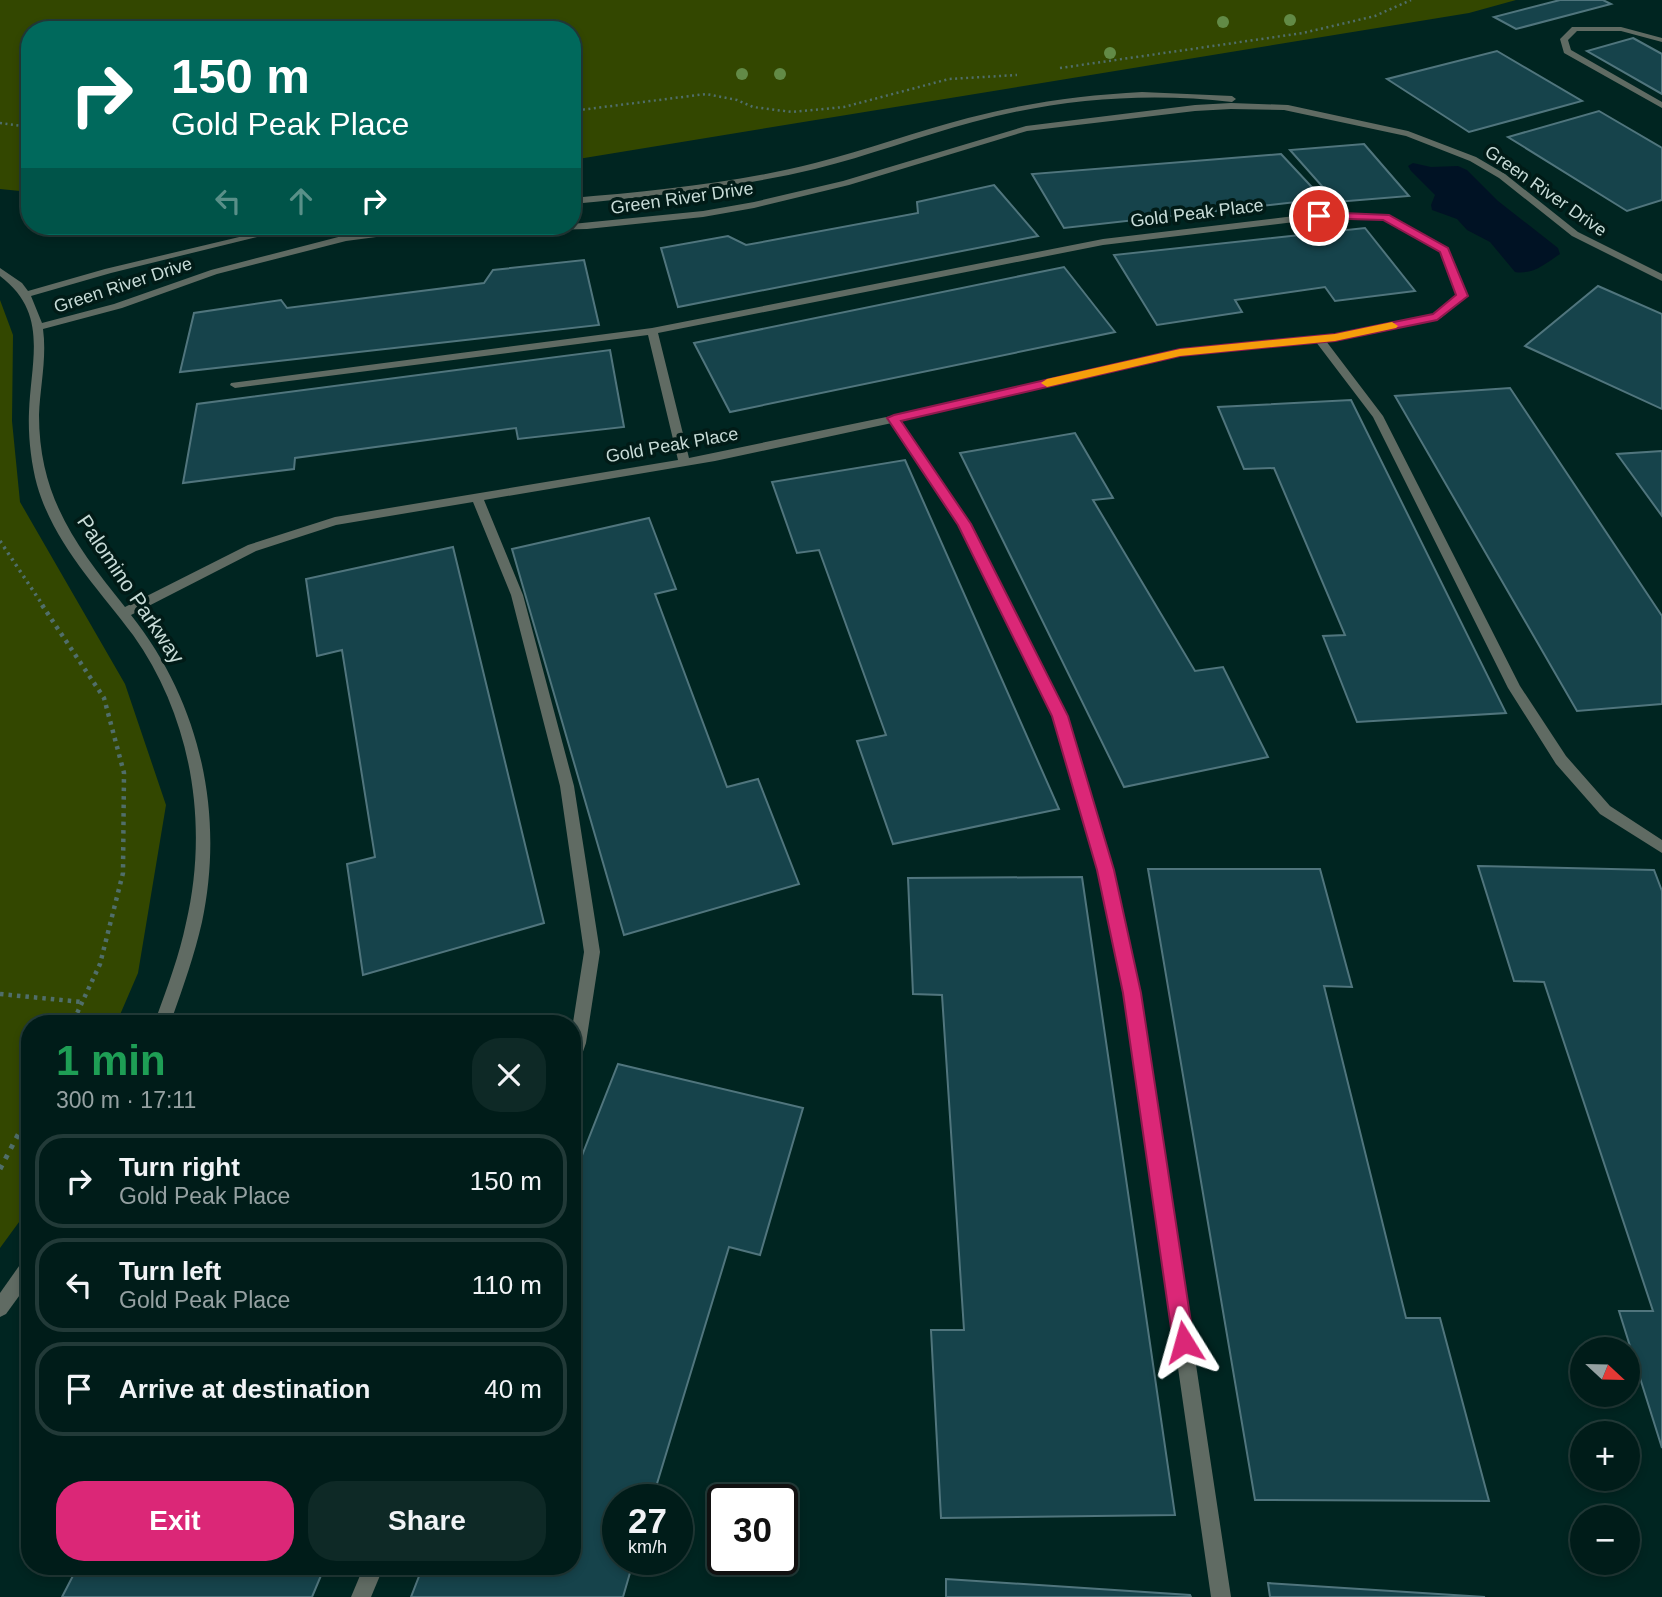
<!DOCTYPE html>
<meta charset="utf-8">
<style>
:root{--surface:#001c19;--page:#0e2926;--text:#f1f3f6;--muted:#95a1a2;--line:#223a38;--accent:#db2777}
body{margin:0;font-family:Arial,sans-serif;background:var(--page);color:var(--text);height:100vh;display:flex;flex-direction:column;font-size:26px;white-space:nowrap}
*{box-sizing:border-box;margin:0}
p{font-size:23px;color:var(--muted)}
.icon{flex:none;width:38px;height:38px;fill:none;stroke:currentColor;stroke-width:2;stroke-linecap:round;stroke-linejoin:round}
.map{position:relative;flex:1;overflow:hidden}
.details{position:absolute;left:21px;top:1015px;width:560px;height:560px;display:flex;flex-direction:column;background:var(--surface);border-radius:28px;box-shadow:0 4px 10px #0003,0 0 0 2px var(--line)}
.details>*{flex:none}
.top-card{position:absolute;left:21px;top:21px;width:560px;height:214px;border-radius:28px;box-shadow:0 4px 10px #0003,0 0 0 2px var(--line);background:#00695c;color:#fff;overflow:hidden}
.needle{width:46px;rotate:112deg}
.buttons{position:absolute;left:1570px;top:1337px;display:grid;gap:14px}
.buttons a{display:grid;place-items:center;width:70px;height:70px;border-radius:50%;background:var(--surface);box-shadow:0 4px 10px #0003,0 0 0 2px var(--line);font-size:35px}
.speed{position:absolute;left:602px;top:1484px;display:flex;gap:14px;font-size:35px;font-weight:700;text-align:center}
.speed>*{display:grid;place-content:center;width:91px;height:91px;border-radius:50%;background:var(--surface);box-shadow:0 4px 10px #0003,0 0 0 2px var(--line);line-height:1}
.speed small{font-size:18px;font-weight:400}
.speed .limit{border:4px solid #111;border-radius:10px;background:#fff;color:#111}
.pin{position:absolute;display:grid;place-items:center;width:60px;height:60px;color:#fff;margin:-30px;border:4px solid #fff;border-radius:50%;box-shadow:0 2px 7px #0007}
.me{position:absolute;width:77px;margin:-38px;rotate:352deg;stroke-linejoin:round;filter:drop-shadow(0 0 5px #0008)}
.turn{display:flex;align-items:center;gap:24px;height:147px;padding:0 35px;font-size:32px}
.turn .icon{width:91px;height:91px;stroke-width:2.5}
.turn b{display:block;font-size:49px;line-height:60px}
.lanes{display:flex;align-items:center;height:66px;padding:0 35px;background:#0003;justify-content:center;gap:35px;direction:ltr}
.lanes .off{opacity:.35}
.round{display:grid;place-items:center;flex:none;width:74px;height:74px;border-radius:28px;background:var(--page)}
.overview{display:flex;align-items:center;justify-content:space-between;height:119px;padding:0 35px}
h1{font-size:42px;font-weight:700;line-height:52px;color:#1e9e55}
.action{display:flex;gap:14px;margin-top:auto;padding:14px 35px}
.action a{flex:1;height:80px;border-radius:28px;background:var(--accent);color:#fff;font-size:28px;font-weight:700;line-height:80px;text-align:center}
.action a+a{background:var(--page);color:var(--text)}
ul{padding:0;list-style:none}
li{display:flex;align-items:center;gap:21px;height:94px;margin:0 14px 10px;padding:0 21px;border:4px solid var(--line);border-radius:28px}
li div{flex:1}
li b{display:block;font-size:26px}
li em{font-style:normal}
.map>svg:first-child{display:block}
</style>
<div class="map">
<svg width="1662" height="1597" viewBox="0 0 1662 1597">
<rect width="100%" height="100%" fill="#002521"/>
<g fill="#334700">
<polygon points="0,0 1516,0 1469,13 572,160 572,30 30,30 30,192 0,189"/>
<polygon points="0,300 13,335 12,421 20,502 125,684 166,805 138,973 116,1024 30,1024 30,1207 0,1248"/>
</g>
<path fill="#001224" d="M1413,163L1431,167L1458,166L1467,170L1498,201L1558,248L1560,254C1545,264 1533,275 1515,272L1490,242L1467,230L1457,219L1432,210L1431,205L1435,195L1411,171L1408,166Z"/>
<g fill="#16434b" stroke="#50757d" stroke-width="2">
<polygon points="1560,0 1603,0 1611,4 1516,29 1494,17"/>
<polygon points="1633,38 1662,54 1662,94 1587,51"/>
<polygon points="1497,51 1582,101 1469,132 1387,79"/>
<polygon points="1599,111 1662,148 1662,200 1627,211 1508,137"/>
<polygon points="1364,144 1409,196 1336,202 1290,150"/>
<polygon points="1281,154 1323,199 1064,228 1032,174"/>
<polygon points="994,185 1038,236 678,307 661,248 728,236 746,245 918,213 917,202"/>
<polygon points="1365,228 1415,291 1335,301 1325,287 1235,300 1242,312 1157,325 1114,255"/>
<polygon points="584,260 599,325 180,372 194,313 281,300 287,308 484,283 493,270"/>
<polygon points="1064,267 1115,332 730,412 694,343"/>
<polygon points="1598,286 1662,314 1662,409 1525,346"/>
<polygon points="610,350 624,427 518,439 516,428 295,458 294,469 183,483 197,404"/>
<polygon points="1510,388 1662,616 1662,704 1577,711 1395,396"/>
<polygon points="1351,400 1506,713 1357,722 1323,636 1345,635 1274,468 1244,469 1218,407"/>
<polygon points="1075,433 1113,498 1093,500 1195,671 1223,667 1268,757 1124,787 960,453"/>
<polygon points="1662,451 1662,516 1617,454"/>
<polygon points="905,460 1059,809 893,844 857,741 886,735 819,550 797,553 772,482"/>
<polygon points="649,518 676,589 655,594 727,787 758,779 799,884 624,935 512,549"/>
<polygon points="453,547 544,923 363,975 347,864 375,857 342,650 317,656 306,579"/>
<polygon points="1478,866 1654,870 1662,891 1662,1448 1619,1311 1653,1311 1544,982 1514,981"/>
<polygon points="1148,869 1320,869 1352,987 1324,986 1406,1318 1440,1318 1489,1501 1255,1500"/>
<polygon points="1082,877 1175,1515 941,1518 931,1330 964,1330 942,995 913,994 908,878"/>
<polygon points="618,1064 803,1108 760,1255 729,1247 652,1500 618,1500 618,1559 634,1559 623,1597 411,1597 423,1566 572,1566 572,1181"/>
<polygon points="78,1566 325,1566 312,1597 62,1597"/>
<polygon points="946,1579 1190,1595 1191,1597 946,1597"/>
<polygon points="1268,1583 1485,1597 1270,1597"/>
</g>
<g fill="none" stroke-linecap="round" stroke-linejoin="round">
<g stroke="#506e6a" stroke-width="2.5" stroke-dasharray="2 3.5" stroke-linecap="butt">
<polyline points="1060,68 1303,33 1375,16 1411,0"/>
<polyline points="572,111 706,94 737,100 753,107 792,112 844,107 949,79 1017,75"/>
<polyline points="0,123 30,127"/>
</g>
<polyline stroke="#506e6a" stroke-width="3.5" stroke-dasharray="2.5 4.5" stroke-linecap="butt" points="0,541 44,607"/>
<g stroke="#506e6a" stroke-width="4.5" stroke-dasharray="3.5 5" stroke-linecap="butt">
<polyline points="42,605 104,698 124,773 123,873 100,964 72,1024"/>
<polyline points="0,994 82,1002"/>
</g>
<polyline stroke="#506e6a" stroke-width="5" stroke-dasharray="4.5 7" stroke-linecap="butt" points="0,1169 30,1112"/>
<polygon fill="#606b63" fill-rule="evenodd" points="1572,27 1621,27 1662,38 1662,42 1621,31 1577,31 1568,40 1571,50 1662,102 1662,108 1564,53 1560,39"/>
<g fill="#606b63" fill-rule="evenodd">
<path d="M1142,92L1232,96L1236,99L1232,102C1145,92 1058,99 973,122C920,136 868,156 815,169C735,188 654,196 572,204V198C654,191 736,183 815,163C867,150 917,131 968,118C1026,103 1083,95 1142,92Z"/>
<path d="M1231,103L1288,105L1408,131L1476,157L1505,174L1578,232L1662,274V281L1572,236L1499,178L1470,161L1406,136L1284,110L1231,109L1195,111L1027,131L849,185L754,208L703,217L587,229L399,234L346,241L217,274L122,308L43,329C47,358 40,387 39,415C39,497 76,546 125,607L248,545L335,517L678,460L648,335L235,388L230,385L231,383L652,328L1103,239L1319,213L1388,215L1448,248L1467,296L1441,318L1326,341L1383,416L1520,686L1566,756L1610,806L1662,840V853L1600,814L1556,764L1508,688L1373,417L1316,342L1179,355L901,421L970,524L1067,716L1112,870L1140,993L1231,1597H1211L1124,993L1098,870L1053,716L958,525L892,423L715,461L484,500L523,595L574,786L600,952L586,1043L578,1066L572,1068V1029L584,952L560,786L511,595L473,502L336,525L256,551L131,615C200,702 225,813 202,922C194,957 182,990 170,1024H154C166,991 179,957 186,923C209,825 192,718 133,635C98,588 54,544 37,485C31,462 28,436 29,412C31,359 49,313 0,276V268L22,283L28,291L105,269L285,226H301L111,273L31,296L42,323L114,304L211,270L346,235L399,228L572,226V224L703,211L754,202L843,181L1026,126L1195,105ZM1319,219L1383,220L1441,252L1457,295L1434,314L1335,334L1179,349L925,409L689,458L658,333L1103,245Z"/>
<polygon points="30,1256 30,1281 6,1314 0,1317 0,1293 24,1259"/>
<polygon points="364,1566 384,1566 371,1597 351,1597"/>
</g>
</g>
<g fill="#628a46">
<circle cx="1290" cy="20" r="6"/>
<circle cx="1223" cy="22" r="6"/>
<circle cx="1110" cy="53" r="6"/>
<circle cx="742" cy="74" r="6"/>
<circle cx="780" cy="74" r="6"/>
</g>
<polygon fill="#db2777" stroke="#8e194d" stroke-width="2" points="1319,212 1389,215 1448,248 1468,296 1437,320 1335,341 1180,356 901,421 971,524 1068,716 1114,870 1141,993 1194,1342 1191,1349 1184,1352 1176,1349 1173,1342 1123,993 1097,870 1052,716 958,525 887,418 894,415 1180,349 1335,334 1433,314 1456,295 1440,252 1383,220 1316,218 1314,216"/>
<polygon fill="#f59e0b" points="1392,322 1398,326 1396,328 1335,341 1180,356 1047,387 1041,383 1047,379 1180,349 1335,334"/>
<g text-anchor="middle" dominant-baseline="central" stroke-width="7" stroke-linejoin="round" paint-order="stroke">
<g font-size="18" fill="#c8dcd8" stroke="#011b17">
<text transform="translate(1546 191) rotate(35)">Green River Drive</text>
<text transform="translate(682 198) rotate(-8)">Green River Drive</text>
<text transform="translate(1197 213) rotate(-7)">Gold Peak Place</text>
<text transform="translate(123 285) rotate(-18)">Green River Drive</text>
<text transform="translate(672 445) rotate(-10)">Gold Peak Place</text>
</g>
<g font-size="21" fill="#c8dcd8" stroke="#011b17">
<text transform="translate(131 589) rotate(56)">Palomino Parkway</text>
</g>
</g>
</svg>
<div class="buttons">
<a><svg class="needle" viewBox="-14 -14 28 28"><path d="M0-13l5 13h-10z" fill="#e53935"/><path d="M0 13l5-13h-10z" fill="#95a1a2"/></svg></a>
<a>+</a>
<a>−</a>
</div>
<div class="speed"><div>27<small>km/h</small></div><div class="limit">30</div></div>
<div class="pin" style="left:1319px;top:216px;background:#d93025"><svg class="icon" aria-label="arrive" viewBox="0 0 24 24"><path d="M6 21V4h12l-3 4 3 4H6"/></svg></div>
<svg class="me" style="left:1184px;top:1342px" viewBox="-20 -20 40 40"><path d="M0-17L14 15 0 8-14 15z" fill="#db2777" stroke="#fff" stroke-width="4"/></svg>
<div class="top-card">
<div class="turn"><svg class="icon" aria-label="right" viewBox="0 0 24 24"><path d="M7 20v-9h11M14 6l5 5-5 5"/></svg><div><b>150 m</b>Gold Peak Place</div></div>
<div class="lanes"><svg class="icon off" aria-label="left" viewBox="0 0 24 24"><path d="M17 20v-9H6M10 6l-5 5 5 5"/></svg><svg class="icon off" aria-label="ahead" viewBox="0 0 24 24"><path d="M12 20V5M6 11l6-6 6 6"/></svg><svg class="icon" aria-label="right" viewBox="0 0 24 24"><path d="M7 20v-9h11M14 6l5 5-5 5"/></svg></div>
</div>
<section class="details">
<div class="overview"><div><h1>1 min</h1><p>300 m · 17:11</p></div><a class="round"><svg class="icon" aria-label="close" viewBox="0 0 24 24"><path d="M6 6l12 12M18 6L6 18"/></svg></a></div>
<ul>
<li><svg class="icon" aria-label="right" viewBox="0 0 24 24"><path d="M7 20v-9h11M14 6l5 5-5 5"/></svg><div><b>Turn right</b><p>Gold Peak Place</p></div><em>150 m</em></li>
<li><svg class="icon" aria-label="left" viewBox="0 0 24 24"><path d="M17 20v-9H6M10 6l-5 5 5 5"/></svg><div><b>Turn left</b><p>Gold Peak Place</p></div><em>110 m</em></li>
<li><svg class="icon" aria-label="arrive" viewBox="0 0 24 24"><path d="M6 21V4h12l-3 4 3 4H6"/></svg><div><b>Arrive at destination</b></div><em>40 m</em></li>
</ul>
<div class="action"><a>Exit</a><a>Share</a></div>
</section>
</div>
